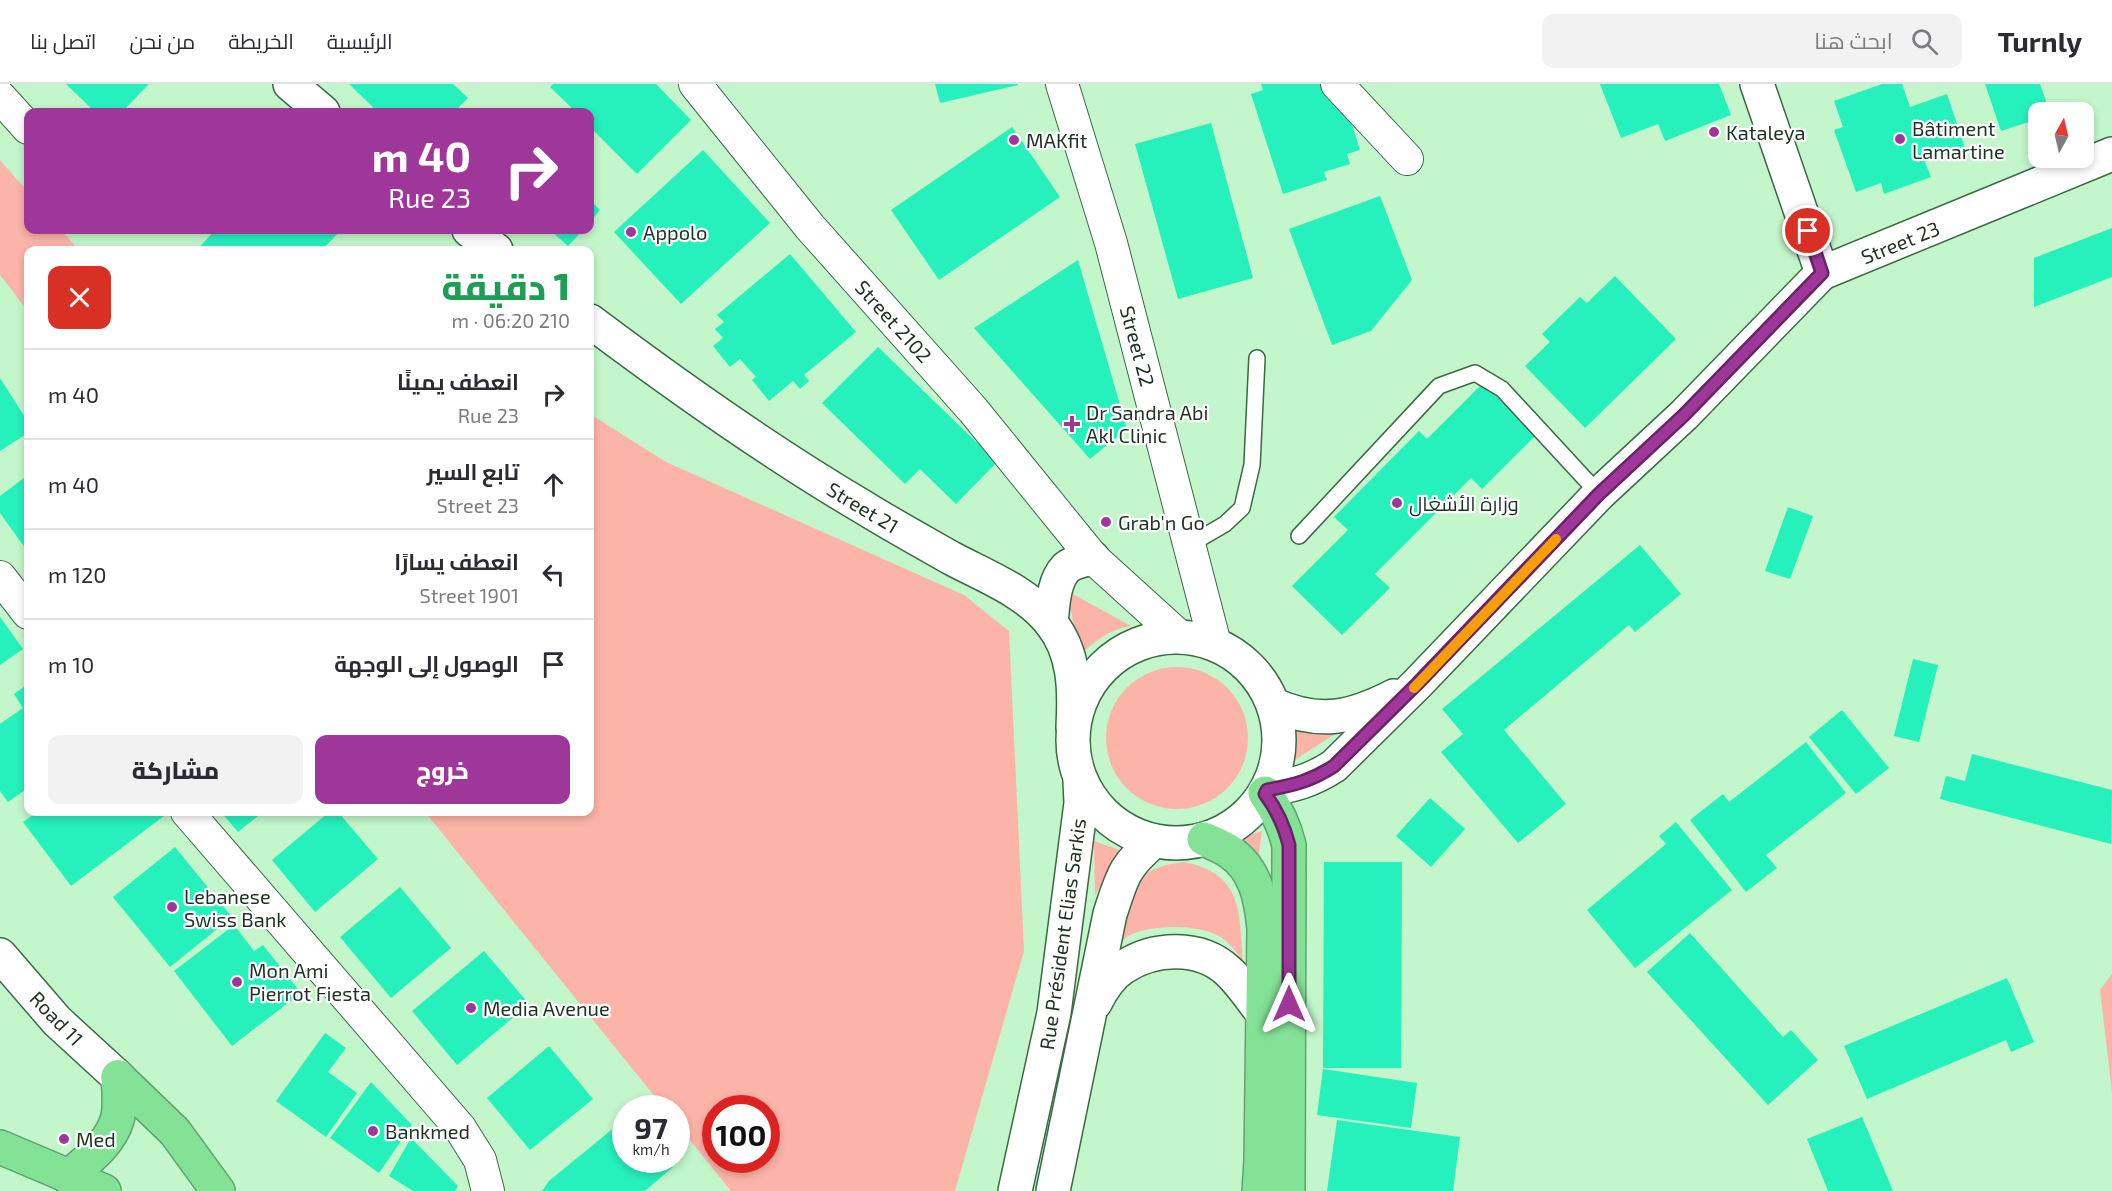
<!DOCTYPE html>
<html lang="ar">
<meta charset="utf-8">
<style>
:root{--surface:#fff;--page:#f2f2f3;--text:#2b2b33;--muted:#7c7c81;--line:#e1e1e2;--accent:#9f379b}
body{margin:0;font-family:"Exo 2",Cairo,sans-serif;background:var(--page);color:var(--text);direction:rtl;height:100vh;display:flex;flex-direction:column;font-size:22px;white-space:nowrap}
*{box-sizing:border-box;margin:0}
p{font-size:20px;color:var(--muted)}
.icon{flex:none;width:33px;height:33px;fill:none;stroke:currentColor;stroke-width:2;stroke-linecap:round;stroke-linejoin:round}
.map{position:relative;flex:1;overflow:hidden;direction:ltr}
.drawer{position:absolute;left:24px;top:162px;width:570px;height:570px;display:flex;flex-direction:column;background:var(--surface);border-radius:12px;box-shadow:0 3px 9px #0003;direction:rtl}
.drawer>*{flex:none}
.hud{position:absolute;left:24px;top:24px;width:570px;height:126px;border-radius:12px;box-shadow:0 3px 9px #0003;direction:rtl;background:#9f379b;color:#fff;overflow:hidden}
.needle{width:39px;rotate:8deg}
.buttons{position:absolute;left:2028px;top:18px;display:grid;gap:12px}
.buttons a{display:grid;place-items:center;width:66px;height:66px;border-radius:12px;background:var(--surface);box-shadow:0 3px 9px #0003;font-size:30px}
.speed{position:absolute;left:612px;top:1011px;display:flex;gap:12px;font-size:30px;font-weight:700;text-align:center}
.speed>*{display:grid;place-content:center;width:78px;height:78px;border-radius:50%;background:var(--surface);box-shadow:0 3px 9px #0003;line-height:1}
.speed small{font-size:15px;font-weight:400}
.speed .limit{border:9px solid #d22;background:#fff;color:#111}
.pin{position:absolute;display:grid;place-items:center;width:51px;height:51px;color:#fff;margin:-26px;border:3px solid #fff;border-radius:50%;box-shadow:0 2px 6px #0007}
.me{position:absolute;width:66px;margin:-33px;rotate:0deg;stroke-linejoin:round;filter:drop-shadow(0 0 4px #0008)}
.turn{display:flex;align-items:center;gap:21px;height:126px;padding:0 24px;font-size:27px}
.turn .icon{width:78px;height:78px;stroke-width:2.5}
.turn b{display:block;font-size:42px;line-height:51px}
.round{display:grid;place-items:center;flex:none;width:63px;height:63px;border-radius:12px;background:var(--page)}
.summary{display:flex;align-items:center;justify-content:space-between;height:102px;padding:0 24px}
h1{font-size:36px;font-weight:800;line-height:45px;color:#1e9e55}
.action{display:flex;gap:12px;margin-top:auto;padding:12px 24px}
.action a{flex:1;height:69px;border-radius:12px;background:var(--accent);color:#fff;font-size:24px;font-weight:800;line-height:69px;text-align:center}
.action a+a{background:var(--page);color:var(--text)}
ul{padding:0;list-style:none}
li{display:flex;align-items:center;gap:18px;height:90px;padding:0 24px;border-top:2px solid var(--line)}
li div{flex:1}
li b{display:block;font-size:22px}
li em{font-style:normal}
header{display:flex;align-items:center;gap:36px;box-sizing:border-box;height:84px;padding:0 30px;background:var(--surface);border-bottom:2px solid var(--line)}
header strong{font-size:28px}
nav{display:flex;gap:33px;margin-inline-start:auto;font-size:21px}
.search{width:420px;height:54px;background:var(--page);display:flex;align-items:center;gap:15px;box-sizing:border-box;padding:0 21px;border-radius:12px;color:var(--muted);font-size:22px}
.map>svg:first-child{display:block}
</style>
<header>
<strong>Turnly</strong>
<div class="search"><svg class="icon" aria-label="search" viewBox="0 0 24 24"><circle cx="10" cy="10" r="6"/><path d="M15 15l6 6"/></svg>ابحث هنا</div>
<nav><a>الرئيسية</a><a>الخريطة</a><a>من نحن</a><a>اتصل بنا</a></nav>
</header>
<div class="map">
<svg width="2112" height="1107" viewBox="0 0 2112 1107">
<rect width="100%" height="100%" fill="#c3f6cb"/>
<g fill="#fdb4a8" fill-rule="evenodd">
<polygon points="0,76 28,108 28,146 61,146 79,166 28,166 28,227 0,191"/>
<path d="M590,330L666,378L964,511L1009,547L1024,867L955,1107H731L677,1040L676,1024H664L425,728H590ZM766,1024V1076H716V1024Z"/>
<path d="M1062,504L1131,542C1113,544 1096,556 1083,568C1072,556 1076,551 1073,537C1071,525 1068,514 1062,504Z"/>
<circle cx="1177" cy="654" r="71"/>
<polygon points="1289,640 1346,643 1290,679"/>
<polygon points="1262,747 1256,789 1231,758"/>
<polygon points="1094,757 1120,766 1095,812"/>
<path d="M1184,778C1243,790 1239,827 1243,877C1237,869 1230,859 1221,853C1199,840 1153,840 1130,851C1126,853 1123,857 1119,859C1130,812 1128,784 1184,778Z"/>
<polygon points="2112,890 2112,1008 2100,906"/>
</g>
<g fill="#26f1bd">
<polygon points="66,0 149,0 122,28 95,28"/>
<polygon points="349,0 453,0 468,14 454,28 378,28"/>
<polygon points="553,0 656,0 691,36 637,90 590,43 590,28 576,28 550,3"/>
<polygon points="935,0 1018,0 1018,1 940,19"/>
<polygon points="1261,0 1322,0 1328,16 1343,12 1360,66 1347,70 1350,80 1324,88 1327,96 1283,110 1251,10 1263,6"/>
<polygon points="1600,0 1719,0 1731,31 1665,57 1658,40 1621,54"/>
<polygon points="1882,0 1902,0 1910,23 1947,10 1965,64 1925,78 1931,93 1884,110 1881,99 1856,108 1834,46 1843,43 1834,17"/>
<polygon points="1985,0 2040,0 2050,28 2038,28 2038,35 2001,47"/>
<polygon points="1211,39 1253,194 1178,215 1135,60"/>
<polygon points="1012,43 1060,113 939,196 891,126"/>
<polygon points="703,66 770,139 681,220 614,148"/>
<polygon points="1380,112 1412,196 1371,247 1332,261 1289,145"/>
<polygon points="590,116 600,126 590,138"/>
<polygon points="2112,144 2112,193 2034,223 2034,174"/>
<polygon points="215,146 341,146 322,166 197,166"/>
<polygon points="550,146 583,146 568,162"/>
<polygon points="790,170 856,248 804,291 809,297 800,305 793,297 769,317 752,296 756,293 740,275 730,283 713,262 723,254 715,245 724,238 717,231"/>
<polygon points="1078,176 1127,345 1090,375 974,244"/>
<polygon points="1615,192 1676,255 1585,344 1525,282 1550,258 1542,250 1580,213 1587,219"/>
<polygon points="878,263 997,378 956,420 920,385 905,400 822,319"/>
<polygon points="0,294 28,338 28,349 0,367"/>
<polygon points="1483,299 1536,351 1482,405 1471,394 1375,490 1390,504 1342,551 1292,502 1348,446 1334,433 1419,347 1427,355"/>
<polygon points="28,391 28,468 0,429 0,412"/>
<polygon points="1788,423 1813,432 1790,495 1765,487"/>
<polygon points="1640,461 1681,510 1635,548 1629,541 1504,646 1566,720 1518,759 1441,668 1463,650 1442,625"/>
<polygon points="0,533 23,565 0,581"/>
<polygon points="1913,575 1938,581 1919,658 1894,652"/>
<polygon points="28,600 28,704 8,718 0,707 0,640 23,624 14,610"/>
<polygon points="1842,626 1889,684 1856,710 1809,653"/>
<polygon points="1806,658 1846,709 1766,771 1777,784 1746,808 1690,736 1723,710 1729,718"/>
<polygon points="1972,670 2112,706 2111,760 1940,715 1946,692 1965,697"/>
<polygon points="1430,714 1465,745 1431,783 1396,752"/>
<polygon points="37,728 160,728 164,732 71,802 23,738"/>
<polygon points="221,728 263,728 238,748"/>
<polygon points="329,728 338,728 378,775 315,828 272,776"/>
<polygon points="1676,738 1732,806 1635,884 1587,826 1666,760 1659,752"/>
<polygon points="175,763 232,833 170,883 113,813"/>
<polygon points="1324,778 1402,778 1401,984 1323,984"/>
<polygon points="400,803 451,864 391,914 340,853"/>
<polygon points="234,841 254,867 263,861 301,909 232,962 174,887"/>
<polygon points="1690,849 1783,953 1791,946 1818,976 1768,1021 1647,888"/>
<polygon points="484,867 529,920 457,981 412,927"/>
<polygon points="2007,894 2034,958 2011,968 2006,956 1867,1015 1844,962"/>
<polygon points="325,949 346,964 328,988 357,1009 326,1053 276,1017"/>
<polygon points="549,962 593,1015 530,1066 487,1014"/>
<polygon points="1323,985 1417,999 1411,1044 1317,1031"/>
<polygon points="371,998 412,1041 379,1089 330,1054"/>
<polygon points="1862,1033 1893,1107 1828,1107 1807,1055"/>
<polygon points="626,1034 626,1076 665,1076 673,1083 645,1107 542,1107 549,1097"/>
<polygon points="1337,1036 1460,1053 1453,1107 1327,1107"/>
<polygon points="411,1054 458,1102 455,1107 413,1107 389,1092"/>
</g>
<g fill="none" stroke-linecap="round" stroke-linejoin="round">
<g stroke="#3b6944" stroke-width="18">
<g id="lane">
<polyline points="1299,452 1439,302 1475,289 1502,305 1599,410"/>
<polyline points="1189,461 1225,440 1242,424 1252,381 1257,274"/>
</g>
</g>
<g stroke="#3b6944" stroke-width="34">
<g id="street">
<polyline points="695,0 810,143 973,326 1093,474 1180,553"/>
<polyline points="1062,0 1111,159 1215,560"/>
<polyline points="1337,0 1407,75"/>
<polyline points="0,13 28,44"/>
<polyline points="0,493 28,529"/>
<polyline points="187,728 460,1044 480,1076 488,1107"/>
</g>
</g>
<g stroke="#3b6944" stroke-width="36">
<g id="secondary">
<polyline points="290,0 323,28"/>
<polyline points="1757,0 1822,189"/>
<polyline points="469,146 496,166"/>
<path d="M590,237C678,303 768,367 863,423C892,441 923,458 953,475C987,493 1027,508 1051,539C1075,569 1075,606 1073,643"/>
<path d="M1051,539C1053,521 1053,498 1066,484C1073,478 1084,476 1093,474"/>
<circle cx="1176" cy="656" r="103"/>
<path d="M1274,621C1320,641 1351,634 1394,612"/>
<path d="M1267,706C1294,701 1311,697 1334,682L1417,600L1599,410L1684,331L1822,189L2112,70"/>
<polyline points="0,871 57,937 118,993"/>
<path d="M1095,919C1102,905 1111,891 1124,883C1154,863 1200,861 1228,887C1241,899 1252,916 1263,930"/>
<polyline points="1015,1107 1054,929 1081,719 1080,697"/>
<path d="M1053,1107L1110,830C1122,794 1123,783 1154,757"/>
</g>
</g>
<g stroke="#60a46d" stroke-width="36">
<g id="highway">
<path d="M1265,709C1277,726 1284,741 1289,761L1288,1107"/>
<path d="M1204,755C1213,759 1223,763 1230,768C1256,786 1261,815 1264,844L1261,1077L1259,1107"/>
<polyline points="118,993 175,1048 218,1107"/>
<polyline points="0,1063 104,1107"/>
<path d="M68,1093C86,1077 110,1060 117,1036C121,1023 119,1007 118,993"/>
</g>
</g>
<use href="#lane" stroke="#fff" stroke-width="15"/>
<use href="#street" stroke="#fff" stroke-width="32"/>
<use href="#secondary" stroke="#fff" stroke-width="33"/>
<use href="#highway" stroke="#83e296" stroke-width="33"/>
</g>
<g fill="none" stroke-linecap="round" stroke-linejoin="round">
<g stroke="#672465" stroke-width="15">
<path id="route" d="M1289,920V761C1284,741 1277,726 1265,710L1267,706C1294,701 1311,697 1334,682L1417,600L1599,410L1684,331L1822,189L1808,147"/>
</g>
<use href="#route" stroke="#9f379b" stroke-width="10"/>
<polyline stroke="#f59e0b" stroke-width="10" points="1414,604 1556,455"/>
</g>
<g fill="#9f379b" stroke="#fff" stroke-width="2">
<circle cx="1714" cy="48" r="6"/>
<circle cx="1900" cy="55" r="6"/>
<circle cx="1014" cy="56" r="6"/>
<circle cx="631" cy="148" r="6"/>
<path d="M1069 331h6v6h6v6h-6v6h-6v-6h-6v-6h6z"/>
<circle cx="1397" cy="419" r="6"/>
<circle cx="1106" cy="438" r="6"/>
<circle cx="172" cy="823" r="6"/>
<circle cx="237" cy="898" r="6"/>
<circle cx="471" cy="924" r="6"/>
<circle cx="373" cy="1047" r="6"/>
<circle cx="64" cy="1055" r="6"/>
</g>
<g text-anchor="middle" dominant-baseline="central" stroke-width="4.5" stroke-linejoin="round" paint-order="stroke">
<g font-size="20" fill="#1e3222" stroke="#fff" text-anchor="start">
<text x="1912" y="44">Bâtiment<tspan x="1912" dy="23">Lamartine</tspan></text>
<text x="1726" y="48">Kataleya</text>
<text x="1026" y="56">MAKfit</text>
<text x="643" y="148">Appolo</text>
<text x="1086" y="328">Dr Sandra Abi<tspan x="1086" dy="23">Akl Clinic</tspan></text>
<text x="1409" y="419">وزارة الأشغال</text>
<text x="1118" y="438">Grab'n Go</text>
<text x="184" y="812">Lebanese<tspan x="184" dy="23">Swiss Bank</tspan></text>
<text x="249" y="886">Mon Ami<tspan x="249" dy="23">Pierrot Fiesta</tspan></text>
<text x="483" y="924">Media Avenue</text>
<text x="385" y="1047">Bankmed</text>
<text x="76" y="1055">Med</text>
</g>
<g font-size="20" fill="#1e3222" stroke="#fff">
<text transform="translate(1900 158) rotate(-22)">Street 23</text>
<text transform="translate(894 237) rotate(48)">Street 2102</text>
<text transform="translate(1138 262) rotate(75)">Street 22</text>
<text transform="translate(863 423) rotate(31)">Street 21</text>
<text transform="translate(1062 850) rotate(-82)">Rue Président Elias Sarkis</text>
<text transform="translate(57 934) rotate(46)">Road 11</text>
</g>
</g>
</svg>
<div class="buttons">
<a><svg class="needle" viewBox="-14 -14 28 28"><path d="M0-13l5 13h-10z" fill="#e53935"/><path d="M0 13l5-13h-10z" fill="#7c7c81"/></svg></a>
</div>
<div class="speed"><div>97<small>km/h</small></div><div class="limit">100</div></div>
<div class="pin" style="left:1808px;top:147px;background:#d93025"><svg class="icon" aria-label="arrive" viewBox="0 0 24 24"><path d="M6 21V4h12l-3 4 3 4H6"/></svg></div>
<svg class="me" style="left:1289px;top:920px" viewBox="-20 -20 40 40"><path d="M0-17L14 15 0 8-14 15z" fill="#9f379b" stroke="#fff" stroke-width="4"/></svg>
<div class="hud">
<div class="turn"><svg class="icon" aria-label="right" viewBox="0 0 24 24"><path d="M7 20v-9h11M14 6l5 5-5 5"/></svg><div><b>40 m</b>Rue 23</div></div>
</div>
<section class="drawer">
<div class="summary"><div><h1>1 دقيقة</h1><p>210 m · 06:20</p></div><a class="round" style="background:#d93025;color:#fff"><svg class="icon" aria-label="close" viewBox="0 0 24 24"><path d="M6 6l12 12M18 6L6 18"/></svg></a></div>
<ul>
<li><svg class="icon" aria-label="right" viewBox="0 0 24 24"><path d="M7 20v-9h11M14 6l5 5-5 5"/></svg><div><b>انعطف يمينًا</b><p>Rue 23</p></div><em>40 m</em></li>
<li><svg class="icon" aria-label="ahead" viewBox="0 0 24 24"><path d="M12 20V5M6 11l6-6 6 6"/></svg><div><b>تابع السير</b><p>Street 23</p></div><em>40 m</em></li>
<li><svg class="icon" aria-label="left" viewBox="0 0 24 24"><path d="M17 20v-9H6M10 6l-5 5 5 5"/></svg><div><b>انعطف يسارًا</b><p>Street 1901</p></div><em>120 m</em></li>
<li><svg class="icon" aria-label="arrive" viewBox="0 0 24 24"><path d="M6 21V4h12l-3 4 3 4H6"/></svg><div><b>الوصول إلى الوجهة</b></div><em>10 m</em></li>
</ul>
<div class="action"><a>خروج</a><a>مشاركة</a></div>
</section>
</div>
